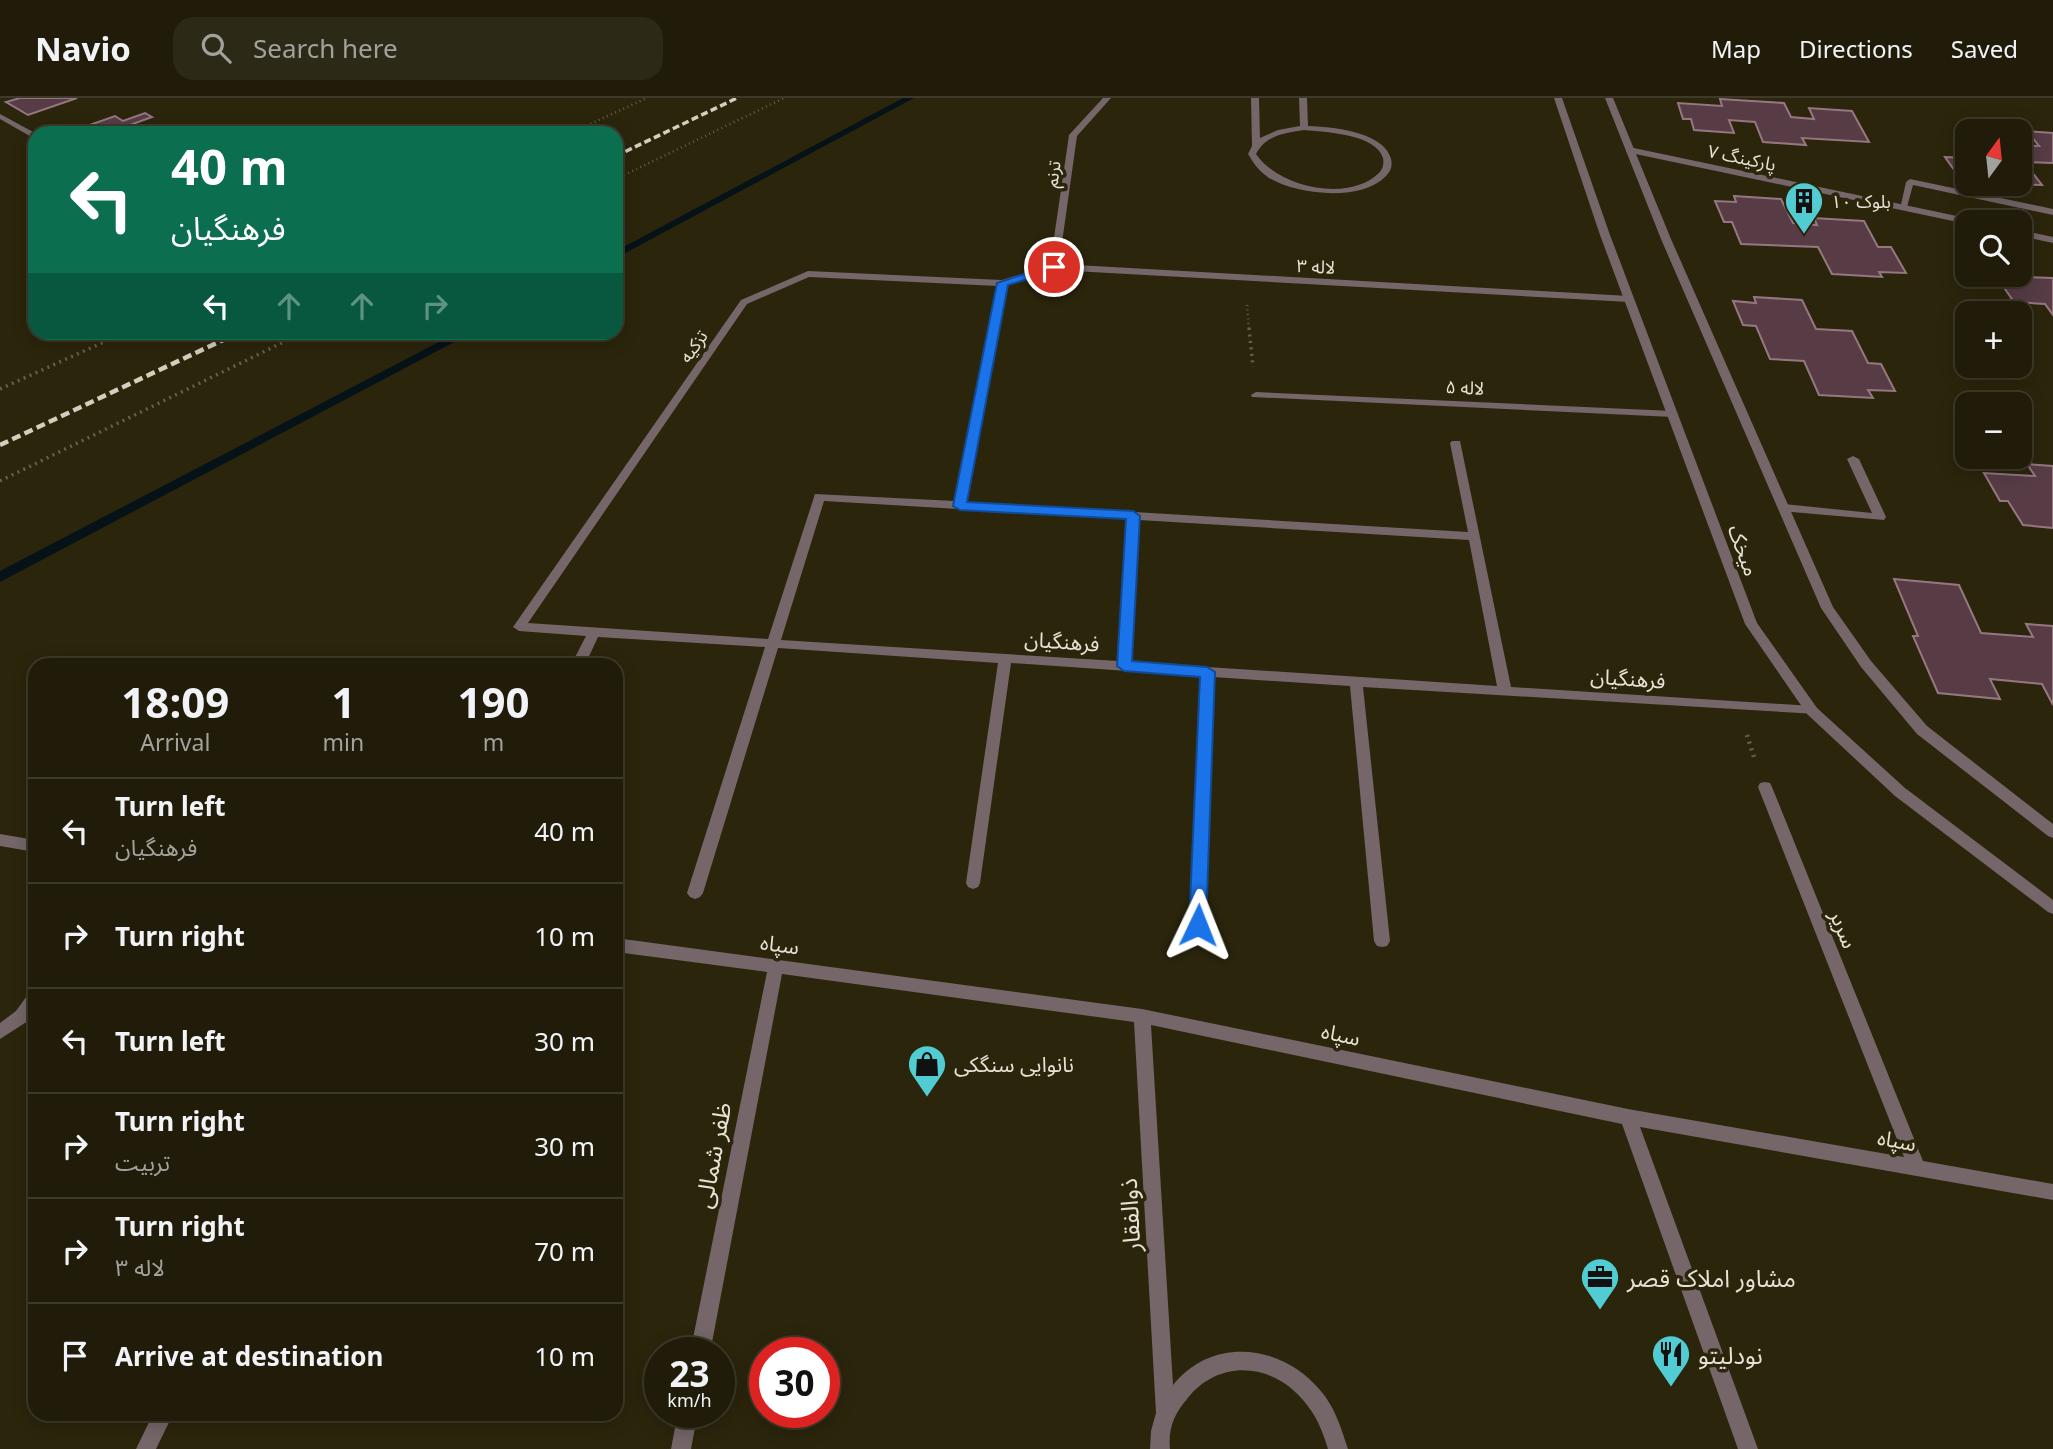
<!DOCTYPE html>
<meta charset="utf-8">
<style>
:root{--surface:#201c09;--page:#2d2917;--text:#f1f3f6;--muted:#a2a19c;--line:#3d3a2a}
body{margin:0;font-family:"Noto Sans","Noto Sans Arabic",sans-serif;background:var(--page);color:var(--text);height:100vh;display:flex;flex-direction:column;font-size:26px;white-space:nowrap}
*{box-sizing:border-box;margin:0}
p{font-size:23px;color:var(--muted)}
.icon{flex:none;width:38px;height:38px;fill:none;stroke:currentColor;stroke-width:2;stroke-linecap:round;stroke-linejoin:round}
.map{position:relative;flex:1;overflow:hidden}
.sheet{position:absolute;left:28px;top:560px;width:595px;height:763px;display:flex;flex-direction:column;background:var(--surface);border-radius:21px;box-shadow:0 4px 18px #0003,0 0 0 2px var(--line)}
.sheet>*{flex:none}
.guide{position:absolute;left:28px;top:28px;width:595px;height:214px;border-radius:21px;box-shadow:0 4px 18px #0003,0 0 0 2px var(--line);background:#0b6e4f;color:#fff;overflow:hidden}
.needle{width:46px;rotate:15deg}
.fabs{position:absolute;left:1955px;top:21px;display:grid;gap:14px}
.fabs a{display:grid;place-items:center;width:77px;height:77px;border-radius:14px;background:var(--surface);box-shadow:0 4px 18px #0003,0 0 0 2px var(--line);font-size:35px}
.speed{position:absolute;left:644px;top:1239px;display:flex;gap:14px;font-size:35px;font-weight:700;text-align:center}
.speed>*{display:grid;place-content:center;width:91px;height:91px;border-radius:50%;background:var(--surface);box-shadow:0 4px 18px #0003,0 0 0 2px var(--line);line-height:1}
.speed small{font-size:18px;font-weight:400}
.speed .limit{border:10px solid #d22;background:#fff;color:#111}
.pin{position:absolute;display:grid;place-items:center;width:60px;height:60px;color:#fff;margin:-30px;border:4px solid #fff;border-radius:50%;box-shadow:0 2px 7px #0007}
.me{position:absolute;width:77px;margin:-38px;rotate:2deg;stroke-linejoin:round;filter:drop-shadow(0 0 5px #0008)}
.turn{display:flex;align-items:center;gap:24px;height:147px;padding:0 28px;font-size:32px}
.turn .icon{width:91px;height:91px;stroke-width:2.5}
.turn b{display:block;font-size:49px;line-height:60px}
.lanes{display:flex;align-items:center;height:66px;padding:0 28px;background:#0003;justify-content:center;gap:35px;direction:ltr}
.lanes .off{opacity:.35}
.eta{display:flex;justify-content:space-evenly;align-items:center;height:119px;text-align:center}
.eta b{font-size:42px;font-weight:700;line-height:49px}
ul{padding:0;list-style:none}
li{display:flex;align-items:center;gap:21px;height:105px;padding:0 28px;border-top:2px solid var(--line)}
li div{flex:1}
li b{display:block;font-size:26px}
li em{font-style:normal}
header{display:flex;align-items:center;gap:42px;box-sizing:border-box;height:98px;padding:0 35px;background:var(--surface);border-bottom:2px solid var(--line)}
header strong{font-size:33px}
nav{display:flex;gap:38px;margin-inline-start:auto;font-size:24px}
.search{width:490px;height:63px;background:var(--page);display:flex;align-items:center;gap:18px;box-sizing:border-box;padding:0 24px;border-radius:21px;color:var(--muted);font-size:26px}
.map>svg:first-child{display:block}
</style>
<header>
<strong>Navio</strong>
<div class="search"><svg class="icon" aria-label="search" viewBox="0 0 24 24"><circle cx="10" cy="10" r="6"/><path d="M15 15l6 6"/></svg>Search here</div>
<nav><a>Map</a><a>Directions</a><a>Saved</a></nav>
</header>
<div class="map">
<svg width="2053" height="1351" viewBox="0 0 2053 1351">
<rect width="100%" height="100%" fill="#2b250c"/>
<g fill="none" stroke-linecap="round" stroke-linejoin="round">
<g fill="#051217" fill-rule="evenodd">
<polygon points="903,0 914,0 616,160 616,153"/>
<polygon points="458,234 473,234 0,484 0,473"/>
</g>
</g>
<g fill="#573c46" stroke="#957782" stroke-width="2">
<polygon points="20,0 77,0 28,17 6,4"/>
<polygon points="1720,1 1784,5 1791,19 1814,21 1809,10 1852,13 1869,44 1802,40 1806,47 1763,44 1755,24 1729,22 1734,35 1694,32 1691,21 1683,21 1678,5 1722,8"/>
<polygon points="145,15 152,19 116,32 114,35 67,35 115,18 123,23"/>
<polygon points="2027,33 2053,35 2053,65 2024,64 2042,87 2015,86 2020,86 2020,47 2039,48"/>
<polygon points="1945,59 1967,60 1967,83 1962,83"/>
<polygon points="1734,98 1781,101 1793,125 1817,127 1814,120 1864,123 1878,149 1891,149 1906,175 1879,174 1882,179 1832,176 1818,149 1741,146 1732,124 1724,124 1715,103 1736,104"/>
<polygon points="2026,179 2053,180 2053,217 2045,206 2014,204 1998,181 2029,183"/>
<polygon points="1754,199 1802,202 1816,231 1852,233 1868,265 1881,266 1895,293 1868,292 1873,300 1819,297 1804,263 1770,261 1756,228 1743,227 1733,203 1756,205"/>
<polygon points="2027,366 2053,368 2053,430 2023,427 2008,403 2000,403 1984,375 2035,378"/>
<polygon points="1894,481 1959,487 1981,535 2033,539 2026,526 2053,528 2053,607 2042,586 1990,581 2000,601 1938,595 1913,538 1918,538"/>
</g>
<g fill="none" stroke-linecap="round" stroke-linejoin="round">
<g stroke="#65604a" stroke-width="2.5" stroke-dasharray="1 3.5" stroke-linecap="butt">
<polyline points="570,35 647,0"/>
<polyline points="616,81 784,0"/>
<polyline points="1247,207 1249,232"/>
</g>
<g stroke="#65604a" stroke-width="3.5" stroke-dasharray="2 4.5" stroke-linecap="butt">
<polyline points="1249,230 1253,269"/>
<polyline points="0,291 126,234"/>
<polyline points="0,383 304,234"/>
</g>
<polyline stroke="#65604a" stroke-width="4.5" stroke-dasharray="2 5" stroke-linecap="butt" points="1747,637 1754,659"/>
<polygon fill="#746669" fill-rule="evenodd" points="1910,81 2053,111 2053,117 1913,87 1907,109 1900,111 1906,84"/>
<g fill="#746669" fill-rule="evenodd">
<path d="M1103,0H1111L1077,38L1059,166L1629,198L1634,201L1629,204L1055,172L1007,187L967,404L1468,434L1450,345L1452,343H1460L1511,589L1812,608L1817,610L1819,613L1817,616L1363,589L1390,843L1387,848L1382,849L1377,848L1374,843L1350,588L1213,579L1206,827L1203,831L1198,833L1193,831L1190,827L1200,578L1011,565L980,785L978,789L973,791L968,789L966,785L998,565L778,550L703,795L700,799L695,801L690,799L687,795L765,549L598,539L585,567H571L586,538L519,533L513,529L741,202L808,173L1002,182L1050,167L1069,37ZM809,179L998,188L955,403L815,396L768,541L528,525L747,206ZM824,403L1127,421L1118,563L781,542ZM1139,422L1469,442L1497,588L1131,564Z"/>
<path d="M1251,0H1259L1260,40L1278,32L1300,28L1299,0H1307L1308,28C1331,29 1380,33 1390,58C1393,65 1392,72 1386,78C1362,104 1297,97 1269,80C1259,73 1254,66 1248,56L1252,48ZM1304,32C1325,34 1376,36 1383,60C1384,66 1383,71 1379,75C1348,105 1278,89 1256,56C1266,37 1285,35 1304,32Z"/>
<polygon points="0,16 35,35 35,41 0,21"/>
<polygon points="1629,49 1971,121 1976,124 1967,126 1626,54 1626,50"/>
<polygon points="2020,132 2053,139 2053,145 2020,138"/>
<polygon points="1256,294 1673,313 1678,316 1673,319 1252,299 1251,297"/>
<polygon points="1853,358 1859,361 1886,419 1884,422 1780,413 1778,410 1784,406 1872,415 1847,361"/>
<path d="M1765,684L1770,685L1772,689L1923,1063L2053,1086V1102L1640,1029L1758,1351H1738L1622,1026L1151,927L1173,1287C1212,1238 1282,1246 1320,1292C1335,1309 1341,1330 1348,1351H1328C1323,1335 1318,1321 1307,1307C1276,1265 1220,1259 1187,1301C1174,1316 1168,1331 1170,1351H1150L1151,1333L1156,1315L1134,924L782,876L710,1255H690L767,874L616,854V840L1142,911L1628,1011L1904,1059L1758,689L1760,685Z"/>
<polygon points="0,736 35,742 35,754 0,748"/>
<polygon points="35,893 35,913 28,923 0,941 0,925 16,913 29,895"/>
<polygon points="678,1314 698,1314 691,1351 671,1351"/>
<polygon points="153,1316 173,1316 156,1351 136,1351"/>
</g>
<g fill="#746669" fill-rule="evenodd">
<polygon points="1554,0 1562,0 1610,137 1757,525 1817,610 1905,690 2053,802 2053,816 2048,814 1895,698 1807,616 1745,526 1600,137"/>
<polygon points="1605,0 1613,0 1671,141 1833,509 1871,563 1927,628 2053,726 2053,740 2048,738 1917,636 1861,569 1821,510 1661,141"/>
</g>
<polyline stroke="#d3cfbf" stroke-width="3.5" stroke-dasharray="7 3.5" stroke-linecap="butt" points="616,58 737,0"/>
<polyline stroke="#d3cfbf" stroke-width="4.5" stroke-dasharray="9 4.5" stroke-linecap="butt" points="0,347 240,234"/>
</g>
<polygon fill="#1a73e8" stroke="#114b97" stroke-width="2" points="1054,166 1060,169 1058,172 1008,187 967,404 1133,413 1140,418 1132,563 1207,569 1215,574 1206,827 1204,832 1198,834 1191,832 1189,827 1200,579 1124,573 1117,568 1126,421 960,412 953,408 997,185"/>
<defs>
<g id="building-pin" transform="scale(2.0125)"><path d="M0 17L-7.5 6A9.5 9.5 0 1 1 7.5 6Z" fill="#51ccd2" stroke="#2b250c"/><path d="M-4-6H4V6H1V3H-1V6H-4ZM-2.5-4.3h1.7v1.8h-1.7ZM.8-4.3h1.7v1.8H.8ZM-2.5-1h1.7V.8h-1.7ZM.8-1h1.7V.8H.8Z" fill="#111"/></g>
<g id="shop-pin" transform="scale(2.0125)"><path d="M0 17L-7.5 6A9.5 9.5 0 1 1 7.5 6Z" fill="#51ccd2" stroke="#2b250c"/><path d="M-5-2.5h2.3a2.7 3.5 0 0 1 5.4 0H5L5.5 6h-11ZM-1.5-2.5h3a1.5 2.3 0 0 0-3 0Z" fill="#111"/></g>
<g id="office-pin" transform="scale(2.0125)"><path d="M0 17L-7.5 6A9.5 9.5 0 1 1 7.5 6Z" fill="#51ccd2" stroke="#2b250c"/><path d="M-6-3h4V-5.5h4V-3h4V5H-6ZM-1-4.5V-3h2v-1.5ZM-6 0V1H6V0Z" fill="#111"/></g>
<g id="restaurant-pin" transform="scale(2.0125)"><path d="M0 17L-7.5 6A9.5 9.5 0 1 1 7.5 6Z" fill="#51ccd2" stroke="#2b250c"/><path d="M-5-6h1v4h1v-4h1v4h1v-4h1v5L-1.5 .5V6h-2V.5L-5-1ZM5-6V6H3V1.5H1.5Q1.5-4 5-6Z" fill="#111"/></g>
</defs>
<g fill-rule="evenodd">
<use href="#building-pin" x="1804" y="103"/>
<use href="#shop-pin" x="927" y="966"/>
<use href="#office-pin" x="1600" y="1179"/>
<use href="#restaurant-pin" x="1671" y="1256"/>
</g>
<g text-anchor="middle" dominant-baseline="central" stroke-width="7" stroke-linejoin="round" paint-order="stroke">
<g font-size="18" fill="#e7e3d4" stroke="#2b250c">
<text transform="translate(1742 59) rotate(12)">پارکینگ ۷</text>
<text transform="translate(1052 76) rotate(-82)">ترنم</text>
<text transform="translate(1316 168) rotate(3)">لاله ۳</text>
<text transform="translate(693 248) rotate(-55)">تزکیه</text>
<text transform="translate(1465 289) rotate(3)">لاله ۵</text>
</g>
<g font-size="18" fill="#e7e3d4" stroke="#2b250c" text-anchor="start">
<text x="1831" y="103">بلوک ۱۰</text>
</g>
<g font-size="21" fill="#e7e3d4" stroke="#2b250c">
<text transform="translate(1744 452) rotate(70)">میخک</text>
<text transform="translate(1062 543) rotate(4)">فرهنگیان</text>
<text transform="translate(1628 580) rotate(4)">فرهنگیان</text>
<text transform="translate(1844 831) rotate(68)">سریر</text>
<text transform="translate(780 846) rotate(8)">سپاه</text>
<text transform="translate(1341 936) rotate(12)">سپاه</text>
<text transform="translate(1897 1042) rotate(10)">سپاه</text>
</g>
<g font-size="21" fill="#e7e3d4" stroke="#2b250c" text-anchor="start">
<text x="954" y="966">نانوایی سنگکی</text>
</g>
<g font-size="24" fill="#e7e3d4" stroke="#2b250c">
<text transform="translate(712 1057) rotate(-79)">ظفر شمالی</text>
<text transform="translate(1129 1117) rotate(-93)">ذوالفقار</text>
</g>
<g font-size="24" fill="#e7e3d4" stroke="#2b250c" text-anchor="start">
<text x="1627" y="1179">مشاور املاک قصر</text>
<text x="1698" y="1256">نودلیتو</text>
</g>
</g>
</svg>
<div class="fabs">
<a><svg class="needle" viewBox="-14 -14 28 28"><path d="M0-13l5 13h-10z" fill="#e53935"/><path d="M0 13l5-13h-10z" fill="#a2a19c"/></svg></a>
<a><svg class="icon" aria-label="search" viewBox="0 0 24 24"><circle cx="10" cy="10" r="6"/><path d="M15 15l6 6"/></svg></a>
<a>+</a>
<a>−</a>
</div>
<div class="speed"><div>23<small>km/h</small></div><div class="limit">30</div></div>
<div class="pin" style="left:1054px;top:169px;background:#d93025"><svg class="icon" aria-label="arrive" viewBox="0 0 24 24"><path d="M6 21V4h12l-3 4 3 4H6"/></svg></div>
<svg class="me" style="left:1198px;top:827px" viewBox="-20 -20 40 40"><path d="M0-17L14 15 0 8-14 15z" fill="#1a73e8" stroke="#fff" stroke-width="4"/></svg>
<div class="guide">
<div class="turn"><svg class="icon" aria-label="left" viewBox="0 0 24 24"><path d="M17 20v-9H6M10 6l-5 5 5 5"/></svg><div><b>40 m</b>فرهنگیان</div></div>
<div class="lanes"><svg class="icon" aria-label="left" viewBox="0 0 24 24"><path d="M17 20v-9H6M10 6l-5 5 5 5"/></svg><svg class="icon off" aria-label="ahead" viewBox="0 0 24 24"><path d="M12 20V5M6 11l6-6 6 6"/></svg><svg class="icon off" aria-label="ahead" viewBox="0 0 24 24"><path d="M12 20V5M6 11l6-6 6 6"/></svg><svg class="icon off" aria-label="right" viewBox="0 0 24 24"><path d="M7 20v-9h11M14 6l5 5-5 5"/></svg></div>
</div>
<section class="sheet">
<div class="eta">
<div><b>18:09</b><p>Arrival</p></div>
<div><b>1</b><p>min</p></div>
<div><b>190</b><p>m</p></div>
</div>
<ul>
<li><svg class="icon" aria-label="left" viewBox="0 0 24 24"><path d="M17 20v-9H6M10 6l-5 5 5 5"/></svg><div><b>Turn left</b><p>فرهنگیان</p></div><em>40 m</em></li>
<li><svg class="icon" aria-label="right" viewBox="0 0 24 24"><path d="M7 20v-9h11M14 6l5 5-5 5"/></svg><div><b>Turn right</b></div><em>10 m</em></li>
<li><svg class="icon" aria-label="left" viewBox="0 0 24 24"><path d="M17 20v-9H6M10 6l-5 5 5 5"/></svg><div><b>Turn left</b></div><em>30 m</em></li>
<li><svg class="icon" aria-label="right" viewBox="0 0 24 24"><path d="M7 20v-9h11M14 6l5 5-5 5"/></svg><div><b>Turn right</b><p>تربیت</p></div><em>30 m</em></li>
<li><svg class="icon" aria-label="right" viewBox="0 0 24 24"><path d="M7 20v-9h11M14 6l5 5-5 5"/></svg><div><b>Turn right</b><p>لاله ۳</p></div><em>70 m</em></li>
<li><svg class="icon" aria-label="arrive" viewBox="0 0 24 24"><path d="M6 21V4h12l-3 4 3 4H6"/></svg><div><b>Arrive at destination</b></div><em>10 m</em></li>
</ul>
</section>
</div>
